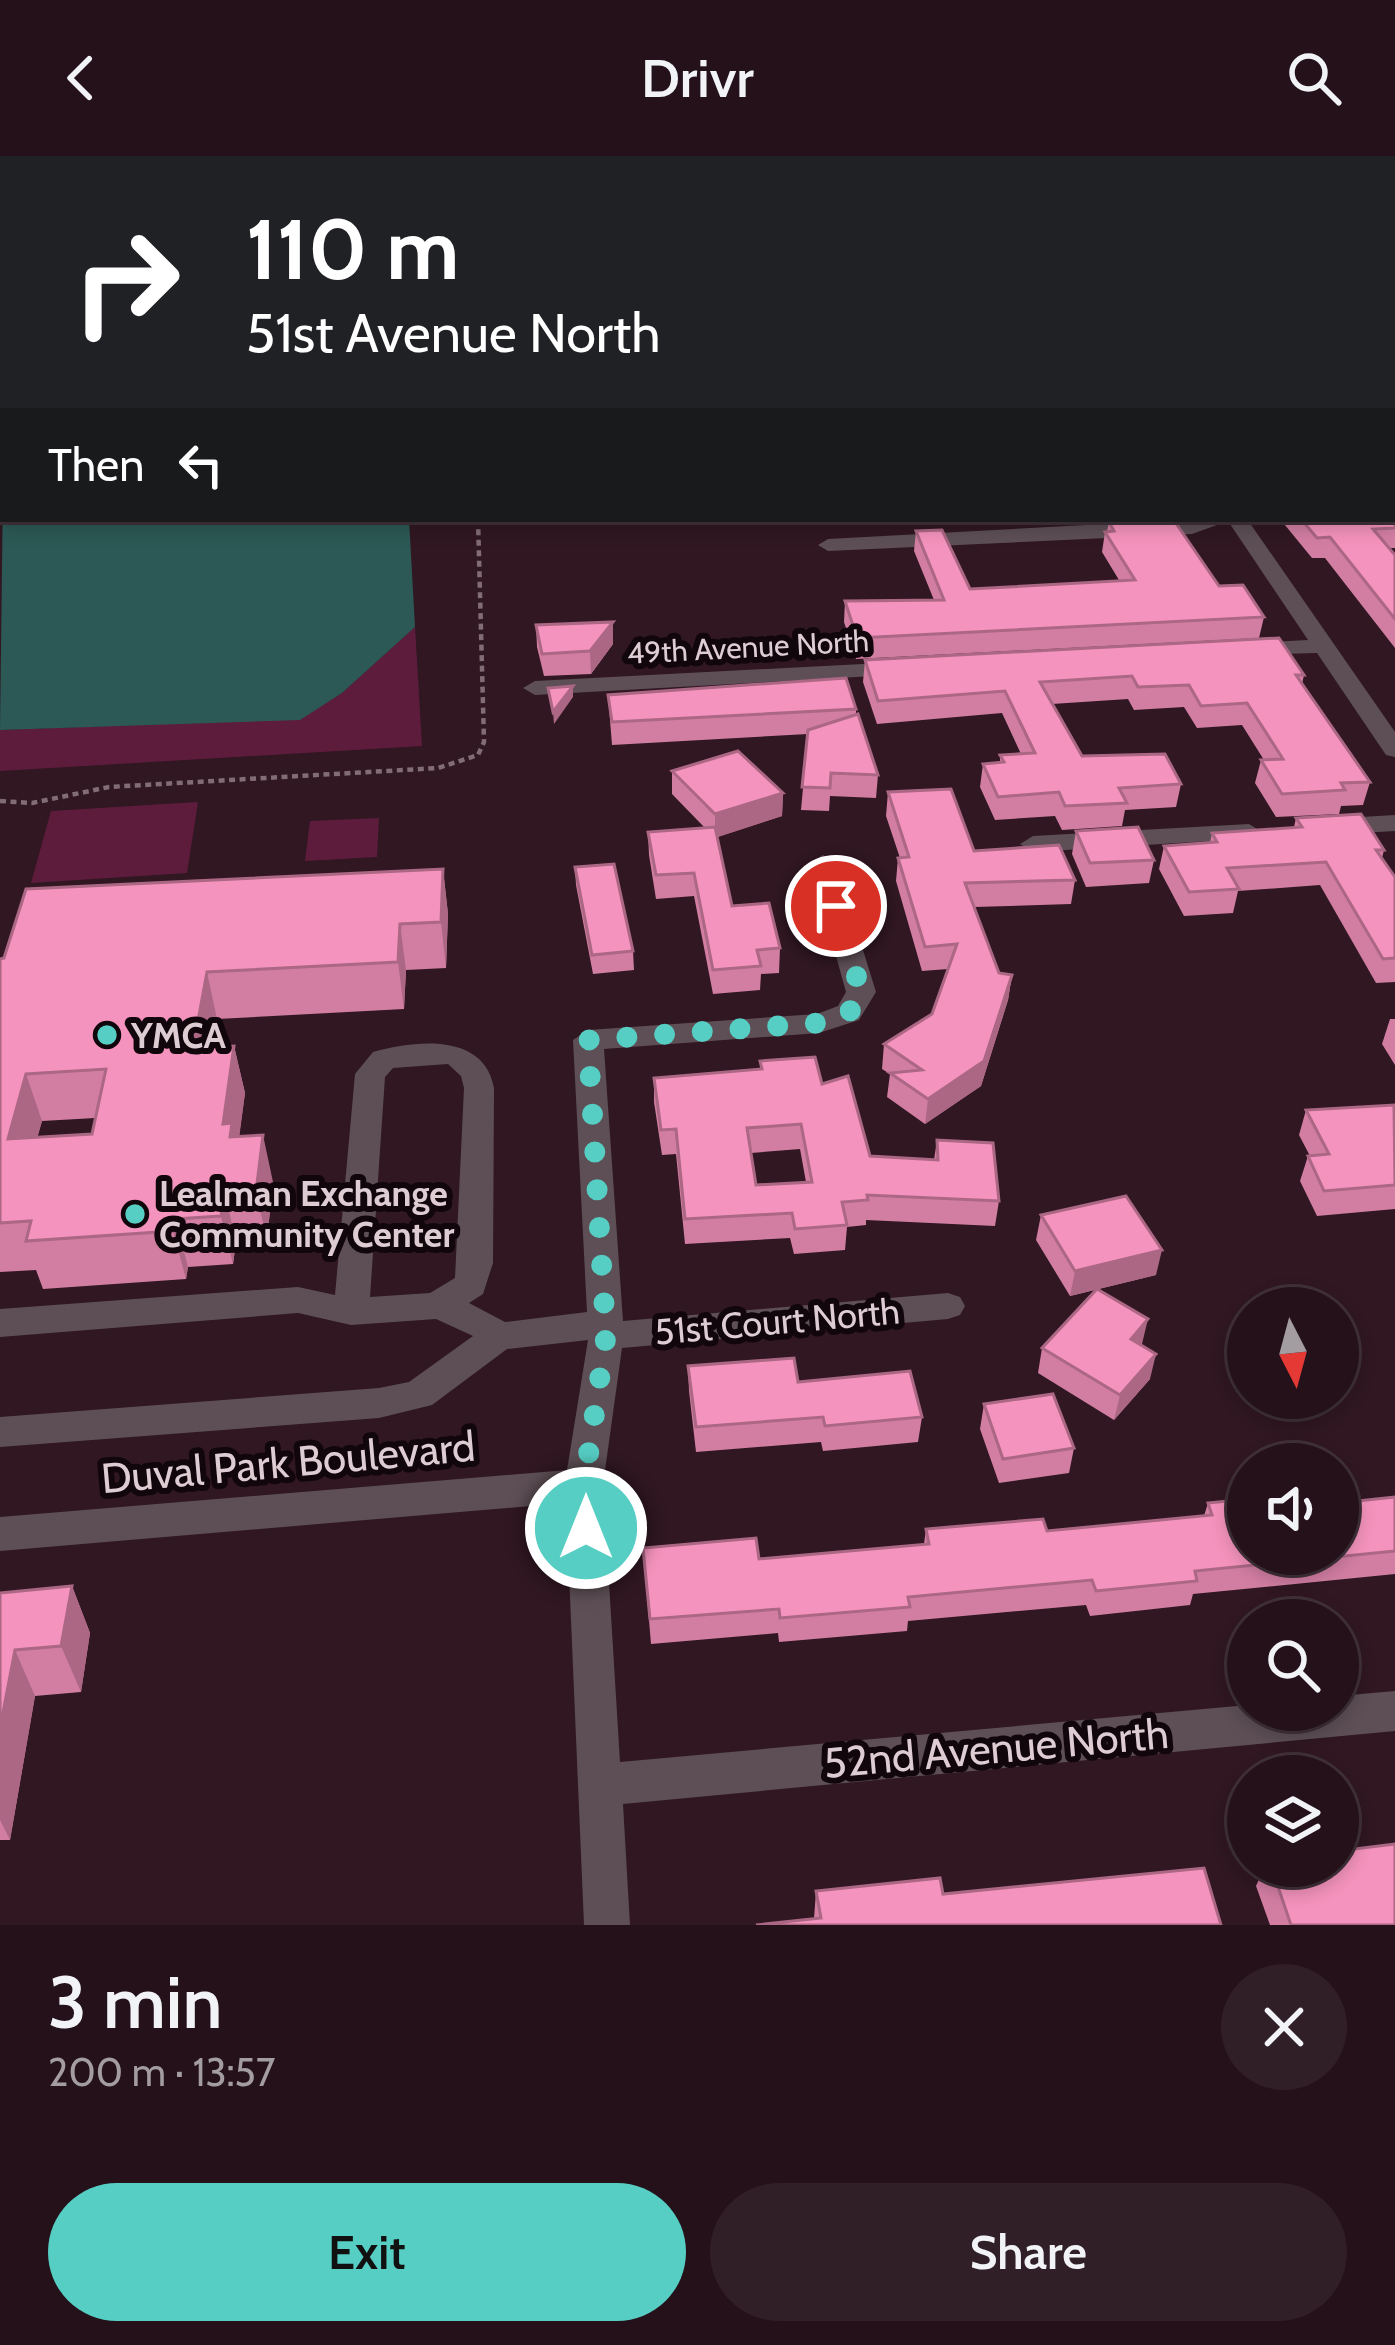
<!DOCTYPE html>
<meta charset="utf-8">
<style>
:root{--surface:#24111a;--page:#301f27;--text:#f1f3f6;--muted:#a39da2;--line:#413139;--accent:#56cec3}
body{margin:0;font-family:Cabin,sans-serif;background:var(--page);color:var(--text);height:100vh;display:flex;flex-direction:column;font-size:45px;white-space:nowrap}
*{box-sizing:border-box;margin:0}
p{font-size:39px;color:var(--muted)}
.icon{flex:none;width:66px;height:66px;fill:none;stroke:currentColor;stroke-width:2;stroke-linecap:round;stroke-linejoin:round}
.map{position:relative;height:1769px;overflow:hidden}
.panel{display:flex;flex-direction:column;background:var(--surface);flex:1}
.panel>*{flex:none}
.top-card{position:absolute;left:0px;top:0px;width:1395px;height:366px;box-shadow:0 6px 18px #0003,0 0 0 3px var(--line);background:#202124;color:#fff;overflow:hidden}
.needle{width:78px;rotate:174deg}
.tools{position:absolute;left:1227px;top:1131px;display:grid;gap:24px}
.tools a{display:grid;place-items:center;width:132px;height:132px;border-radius:50%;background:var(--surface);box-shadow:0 6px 18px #0003,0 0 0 3px var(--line);font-size:60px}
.pin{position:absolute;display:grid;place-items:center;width:102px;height:102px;color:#fff;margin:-51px;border:6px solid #fff;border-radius:50%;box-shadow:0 3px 12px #0007}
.me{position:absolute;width:132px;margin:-66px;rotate:0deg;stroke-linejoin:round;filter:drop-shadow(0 0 9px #0008)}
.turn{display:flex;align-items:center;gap:42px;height:252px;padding:0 48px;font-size:54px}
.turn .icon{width:156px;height:156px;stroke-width:2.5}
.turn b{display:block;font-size:84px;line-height:102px}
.then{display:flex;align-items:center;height:114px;padding:0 48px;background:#0003;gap:24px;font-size:45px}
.round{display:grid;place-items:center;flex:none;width:126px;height:126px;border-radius:63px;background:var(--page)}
.overview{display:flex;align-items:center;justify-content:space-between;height:204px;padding:0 48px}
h1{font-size:72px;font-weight:600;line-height:90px}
.cta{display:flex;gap:24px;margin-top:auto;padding:24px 48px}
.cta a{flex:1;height:138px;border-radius:72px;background:var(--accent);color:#111;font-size:48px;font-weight:600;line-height:138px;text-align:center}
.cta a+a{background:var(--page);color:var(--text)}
header{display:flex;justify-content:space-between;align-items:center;height:156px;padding:0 48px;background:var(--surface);font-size:54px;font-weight:600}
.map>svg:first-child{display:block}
</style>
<header><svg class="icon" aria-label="back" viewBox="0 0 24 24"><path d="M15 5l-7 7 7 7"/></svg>Drivr<svg class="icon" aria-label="search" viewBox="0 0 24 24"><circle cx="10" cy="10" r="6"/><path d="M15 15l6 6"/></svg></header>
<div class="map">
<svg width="1395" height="1769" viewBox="0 0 1395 1769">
<rect width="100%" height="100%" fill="#301722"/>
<g fill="#5e1c3d">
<polygon points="415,471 422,590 0,615 0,574 300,563 342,537"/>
<polygon points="198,646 187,717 31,727 51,655"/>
<polygon points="379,662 377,701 305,705 310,665"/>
</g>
<polygon fill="#2c5955" points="3,330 3,363 409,363 415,471 342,537 300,564 0,574"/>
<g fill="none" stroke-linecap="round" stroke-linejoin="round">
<polyline stroke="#2c5955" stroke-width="6" points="1184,3 1194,0"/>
<polyline stroke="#826c75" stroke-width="4.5" stroke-dasharray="6 4.5" stroke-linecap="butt" points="0,645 32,647 109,631 438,612 478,599 484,586 478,363"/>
<g fill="#5d4f55" fill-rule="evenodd">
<polygon points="325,0 339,0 324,3"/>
<polygon points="646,0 660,0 661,3 647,3"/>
<polygon points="972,0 986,0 988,3 974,3"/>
<polygon points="3,12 3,24 0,25 0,13"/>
<rect x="0" y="67" width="3" height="8"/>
<polygon points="1199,363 1247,363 1395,576 1395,601 1386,599 1317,497 1240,499 1237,494 1248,487 1308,484 1228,365 1192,378 828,395 818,389 828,383"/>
<polygon points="901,506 909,508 909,518 535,539 523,532 535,525"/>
<polygon points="1395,659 1395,675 1327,679 1314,671 1327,663"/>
<polygon points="1249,668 1262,676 1258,682 1033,696 1020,688 1033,680"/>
<path d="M823,699L836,707L876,836L859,864L819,877L604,893L623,1165L948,1137L960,1141L965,1150L960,1159L948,1163L622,1192L603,1329L620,1606L1248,1549V1554H1338V1540L1395,1535V1575L623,1648L630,1769H584L566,1347L0,1395V1361L567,1314L588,1184L507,1193L432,1249L379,1262L0,1291V1261L379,1232L409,1226L473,1180L436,1163L351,1169L298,1157L0,1181V1153L298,1131L335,1139L355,918L373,896C417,884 484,877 494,932L493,1107L483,1138L469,1147L505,1166L587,1156L573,884L588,874L817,858L838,850L846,836L810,707ZM448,908L461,920L464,932L455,1122L430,1137L370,1141L385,921L393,912Z"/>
</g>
</g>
<g fill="#d27ea3" fill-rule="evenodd">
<polygon points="165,0 292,0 292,3 163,3"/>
<polygon points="1025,0 1099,0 1099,3 1027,3"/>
<polygon points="1366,0 1395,0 1395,392 1389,392 1395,399 1395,492 1325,402 1312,402 1280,363 1392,363 1392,3 1370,3"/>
<polygon points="980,363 1016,363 982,365"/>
<polygon points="1109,366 1219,430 1264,461 1259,482 856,503 844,466 845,445 934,444 914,395 916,375 970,433 1119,424 1102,396 1105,376 1107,375"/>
<polygon points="613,466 613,488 591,518 544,520 537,491 536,469"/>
<polygon points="865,504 1304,519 1302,528 1370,626 1363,649 1341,650 1339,658 1276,661 1255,627 1261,604 1264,604 1242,569 1197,572 1184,551 1134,554 1128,543 1052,548 1082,600 1181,628 1176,651 1125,654 1122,670 1062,674 1055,660 995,664 980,631 983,608 1000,606 1000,599 1021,598 1002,557 877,568 863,526"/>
<polygon points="608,539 856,553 856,559 878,619 876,642 830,640 829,655 801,654 808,578 612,589"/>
<polygon points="672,615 783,637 782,660 717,681 732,750 780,792 779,817 761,818 760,834 713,838 694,740 656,743 649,699 648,676 705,672 672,638"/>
<polygon points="888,636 974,695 1075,724 1071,748 974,751 999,817 1012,819 1008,844 981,930 925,968 887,941 890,918 882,913 884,888 932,858 948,813 922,815 896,725 898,702 900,702 886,660"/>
<polygon points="1296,662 1384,694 1382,702 1395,721 1395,826 1376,827 1320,729 1238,735 1233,757 1184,760 1159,713 1164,690 1210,687 1212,677 1294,671"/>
<polygon points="1076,675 1154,704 1149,727 1086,731 1072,698"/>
<polygon points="575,711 633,795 634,814 593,818 576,729"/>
<path d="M443,713L448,758L446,812L406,814L404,853L217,863L213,891L234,890L245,937L239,980L273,1026L267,1084L236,1086L233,1108L188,1111L186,1123L43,1133L36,1114L0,1116V803ZM95,962L92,978L37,981L42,965Z"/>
<polygon points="1390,863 1395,863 1395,909 1382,888"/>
<path d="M760,905L822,928L870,1000L934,1004L937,984L999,1045L995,1070L866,1064V1069L847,1071L845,1094L794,1098L790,1082L685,1088L676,998L662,999L654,946V922L760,913ZM800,993L806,1026L756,1029L751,997Z"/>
<polygon points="1395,950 1395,1053 1317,1060 1300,1025 1308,1000 1310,1000 1299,979 1306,954"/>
<polygon points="1041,1059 1156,1119 1070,1140 1036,1084"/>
<polygon points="1141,1189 1150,1223 1114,1264 1038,1217 1042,1192"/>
<polygon points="688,1210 798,1226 922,1261 918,1286 823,1295 821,1286 696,1296 689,1235"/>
<polygon points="984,1248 1074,1292 1069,1317 999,1327 980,1273"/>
<polygon points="1395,1341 1395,1418 1193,1438 1190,1449 1090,1460 1086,1449 908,1465 907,1475 779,1486 778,1477 651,1488 643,1392 759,1403 924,1388 926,1373 1047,1375 1204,1360 1208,1347 1248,1398"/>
<polygon points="72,1430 90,1477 81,1536 35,1540 10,1684 0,1684 0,1437"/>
<polygon points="1265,1710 1271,1710 1395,1769 1270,1769 1256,1730"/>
<polygon points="816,1735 943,1738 814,1763"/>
</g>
<g fill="#ab6784">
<polygon points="613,466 613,488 591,518 590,495"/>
<polygon points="573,530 573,541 554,568 553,556"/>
<polygon points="783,637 782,660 715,682 715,658"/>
<polygon points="443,713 448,758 446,812 441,766"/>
<polygon points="400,768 406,814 404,853 398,806"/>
<polygon points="207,816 217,863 204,940 193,892"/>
<polygon points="1012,819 1008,844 981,930 925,968 928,943"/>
<polygon points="234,890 245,937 238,991 223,968"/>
<polygon points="26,918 42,965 24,1031 8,983"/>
<polygon points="263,979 273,1026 267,1084 256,1036"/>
<polygon points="225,1038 236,1086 233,1108 221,1060"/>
<polygon points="176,1063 188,1111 186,1123 173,1075"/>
<polygon points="1162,1094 1156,1119 1070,1140 1075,1115"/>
<polygon points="1148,1163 1142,1188 1125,1208 1131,1183"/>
<polygon points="1156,1198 1150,1223 1114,1264 1120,1239"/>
<polygon points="72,1430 90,1477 81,1536 61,1490"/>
<polygon points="15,1494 35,1540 10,1684 0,1664 0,1572"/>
</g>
<g fill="#f493bd" stroke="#ab6784" stroke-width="3" fill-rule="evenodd">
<polygon points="38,0 97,0 96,3 36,3"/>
<polygon points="165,0 229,0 228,3 163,3"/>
<rect x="356" y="0" width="122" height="3"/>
<polygon points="506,0 523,0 522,3 507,3"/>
<polygon points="682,0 947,0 949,3 683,3"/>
<polygon points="1392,22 1395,22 1395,85 1393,85 1393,101 1395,101 1395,129 1392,130"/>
<polygon points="1392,138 1395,140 1395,324 1393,324 1395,333 1395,372 1373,373 1395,399 1395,463 1330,381 1317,382 1301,363 1392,363"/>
<polygon points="1173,363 1219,430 1243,429 1264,461 857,482 845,445 944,444 916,375 942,374 970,433 1135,424 1105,376 1114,375 1109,366"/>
<polygon points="613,466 590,495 542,498 536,469"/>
<polygon points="1279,482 1304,519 1296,519 1370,626 1341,627 1345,634 1282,638 1261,604 1283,603 1247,547 1201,550 1189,529 1138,531 1132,520 1040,526 1082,600 1165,598 1181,628 1119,632 1127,647 1065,650 1059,636 998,641 983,608 1004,606 1000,599 1035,597 1005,535 878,545 865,504"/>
<polygon points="846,522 856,553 612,566 608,539"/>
<polygon points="573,530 553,556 548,532"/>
<polygon points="858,558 878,619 831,617 830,632 802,631 808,574"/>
<polygon points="738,595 783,637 715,658 672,615"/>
<polygon points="951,633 974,695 1059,689 1075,724 965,727 999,817 1012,819 984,905 928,943 890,917 922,914 884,888 932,858 957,788 925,791 898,702 909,701 888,636"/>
<polygon points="1361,658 1384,694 1376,694 1395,721 1395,802 1383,803 1326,706 1227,712 1239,733 1189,736 1164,690 1217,686 1212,677 1302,671 1296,662"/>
<polygon points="715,671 732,750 769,747 780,792 757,794 761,810 713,814 694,717 656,719 648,676"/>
<polygon points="1138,671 1154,704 1090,707 1076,675"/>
<polygon points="614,708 633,795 592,799 575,711"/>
<path d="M443,713L441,766L400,768L398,806L207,816L193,892L234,890L223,968L232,967L230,981L263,979L256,1036L225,1038L221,1060L176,1063L173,1075L26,1085L31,1065L0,1067V803L4,802L26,733ZM106,913L92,978L8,983L26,918Z"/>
<path d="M815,901L822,928L848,920L870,1000L938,1004L937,984L993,987L999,1045L867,1039L868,1044L842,1046L847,1069L795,1073L792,1057L685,1063L676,973L661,974L654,922L762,913L760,905ZM801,968L812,1026L756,1029L747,972Z"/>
<polygon points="1394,949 1395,1029 1324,1035 1308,1000 1329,998 1306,954"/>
<polygon points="1126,1040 1162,1094 1075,1115 1041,1059"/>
<polygon points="1097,1133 1148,1163 1131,1183 1156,1198 1120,1239 1042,1192"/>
<polygon points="794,1202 798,1226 910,1215 922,1261 825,1270 823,1261 696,1271 688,1210"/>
<polygon points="1053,1238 1074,1292 1003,1303 984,1248"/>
<polygon points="1395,1341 1395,1395 1195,1415 1197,1425 1096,1435 1092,1424 908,1441 910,1451 780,1462 779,1453 650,1463 643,1392 756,1382 759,1403 929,1388 926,1373 1043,1363 1047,1375 1212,1359 1208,1347 1248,1343 1248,1398 1338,1398 1338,1347"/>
<polygon points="72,1430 61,1490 15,1494 0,1572 0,1437"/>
<polygon points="1395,1688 1395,1769 1291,1769 1271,1710 1338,1710 1338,1695"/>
<polygon points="1204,1712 1221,1769 756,1769 821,1762 816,1735 940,1722 943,1738"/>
</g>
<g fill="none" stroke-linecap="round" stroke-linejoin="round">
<polyline stroke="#56cec3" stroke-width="21" stroke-dasharray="0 37.8" points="586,1372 584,1329 606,1180 588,884 819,867 849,857 861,836 836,750"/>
</g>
<g fill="#56cec3" stroke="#11060b" stroke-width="4.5">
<circle cx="107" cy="879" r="12"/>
<circle cx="135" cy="1058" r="12"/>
</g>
<g text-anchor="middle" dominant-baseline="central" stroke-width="12" stroke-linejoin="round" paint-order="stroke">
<g font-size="30" fill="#deccd3" stroke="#11060b">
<text transform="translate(748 491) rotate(-3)">49th Avenue North</text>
</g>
<g font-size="36" font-weight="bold" fill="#deccd3" stroke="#11060b" text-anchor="start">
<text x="131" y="879">YMCA</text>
<text x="159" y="1037">Lealman Exchange<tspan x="159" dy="41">Community Center</tspan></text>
</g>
<g font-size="36" fill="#deccd3" stroke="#11060b">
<text transform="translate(777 1165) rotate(-5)">51st Court North</text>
</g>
<g font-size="42" fill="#deccd3" stroke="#11060b">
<text transform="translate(288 1306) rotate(-5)">Duval Park Boulevard</text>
<text transform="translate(996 1592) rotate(-5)">52nd Avenue North</text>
</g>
</g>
</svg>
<div class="tools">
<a><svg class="needle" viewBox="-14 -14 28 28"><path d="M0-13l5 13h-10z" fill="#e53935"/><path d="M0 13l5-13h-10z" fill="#a39da2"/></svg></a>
<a><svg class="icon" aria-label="sound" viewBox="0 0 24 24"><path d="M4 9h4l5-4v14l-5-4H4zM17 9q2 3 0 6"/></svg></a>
<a><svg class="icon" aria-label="search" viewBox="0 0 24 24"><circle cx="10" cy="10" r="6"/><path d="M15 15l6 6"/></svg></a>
<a><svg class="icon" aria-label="layers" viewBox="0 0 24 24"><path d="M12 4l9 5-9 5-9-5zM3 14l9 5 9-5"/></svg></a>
</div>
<div class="pin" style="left:836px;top:750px;background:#d93025"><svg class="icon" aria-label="arrive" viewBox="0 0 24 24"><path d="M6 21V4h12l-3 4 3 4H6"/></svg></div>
<svg class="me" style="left:586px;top:1372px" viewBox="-20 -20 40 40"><circle r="17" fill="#56cec3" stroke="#fff" stroke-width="3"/><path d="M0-11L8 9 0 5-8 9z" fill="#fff"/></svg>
<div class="top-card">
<div class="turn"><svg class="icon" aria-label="right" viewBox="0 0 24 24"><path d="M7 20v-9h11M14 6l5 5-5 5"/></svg><div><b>110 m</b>51st Avenue North</div></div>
<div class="then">Then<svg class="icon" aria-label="left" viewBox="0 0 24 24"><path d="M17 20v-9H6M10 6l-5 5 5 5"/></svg></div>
</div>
</div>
<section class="panel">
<div class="overview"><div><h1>3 min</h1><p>200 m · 13:57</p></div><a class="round"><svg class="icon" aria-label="close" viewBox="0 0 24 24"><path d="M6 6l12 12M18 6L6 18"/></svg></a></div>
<div class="cta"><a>Exit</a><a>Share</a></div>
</section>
